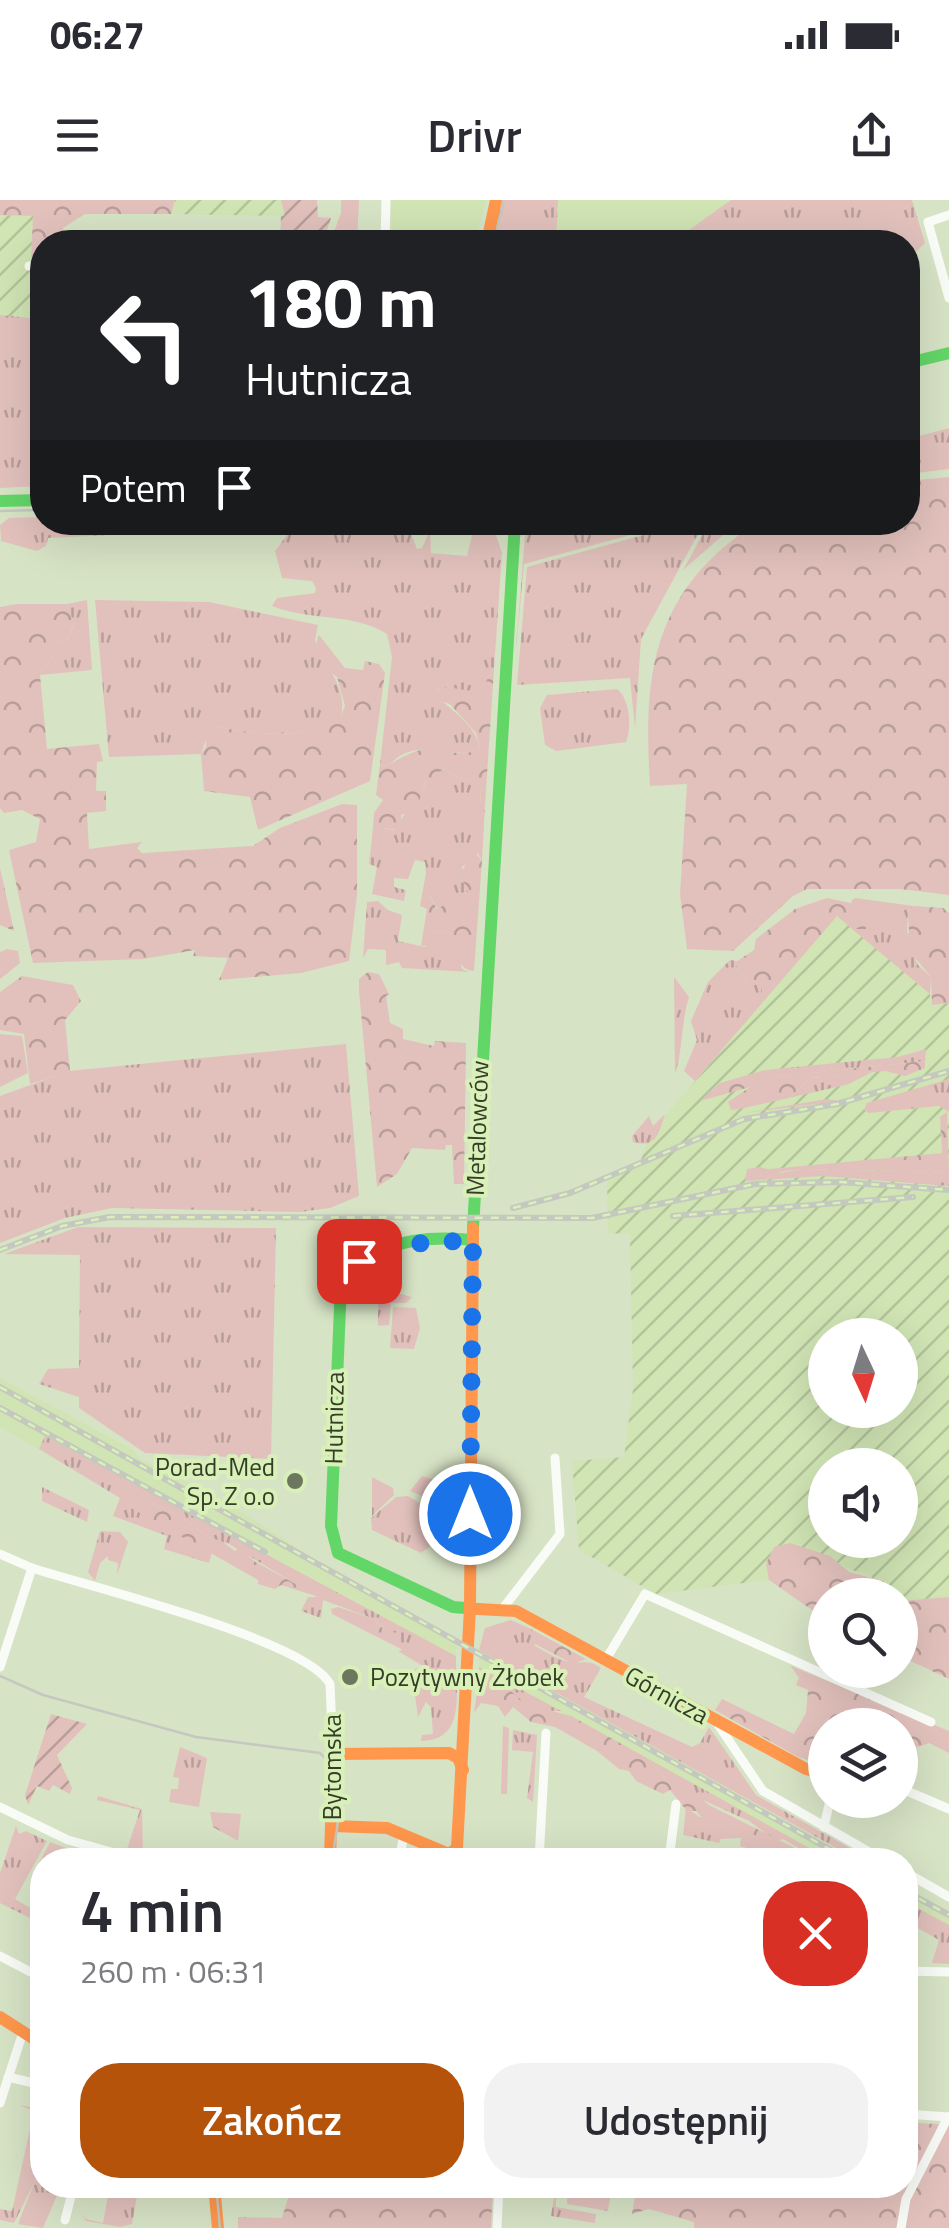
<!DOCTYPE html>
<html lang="pl">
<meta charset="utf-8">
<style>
:root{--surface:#fff;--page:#f2f2f3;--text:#2b2b33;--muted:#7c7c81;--accent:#b45309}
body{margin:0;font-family:"Titillium Web",sans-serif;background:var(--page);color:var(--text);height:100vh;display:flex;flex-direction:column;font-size:38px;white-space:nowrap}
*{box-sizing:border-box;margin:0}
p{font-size:32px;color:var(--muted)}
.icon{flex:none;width:55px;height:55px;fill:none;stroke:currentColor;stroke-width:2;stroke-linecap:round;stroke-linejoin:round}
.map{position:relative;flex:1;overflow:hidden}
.details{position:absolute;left:30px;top:1648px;width:888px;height:350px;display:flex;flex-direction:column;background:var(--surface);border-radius:40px;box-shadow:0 10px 40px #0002}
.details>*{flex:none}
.banner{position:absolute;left:30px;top:30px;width:890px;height:305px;border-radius:40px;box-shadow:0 10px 40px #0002;background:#202124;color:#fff;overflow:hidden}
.needle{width:65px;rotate:176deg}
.tools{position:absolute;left:808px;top:1118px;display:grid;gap:20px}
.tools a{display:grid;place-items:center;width:110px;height:110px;border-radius:50%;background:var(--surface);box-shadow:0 10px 40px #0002;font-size:50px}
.pin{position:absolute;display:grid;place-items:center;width:85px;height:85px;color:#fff;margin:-42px;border-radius:20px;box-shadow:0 5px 15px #0006}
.me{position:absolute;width:110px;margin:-55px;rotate:0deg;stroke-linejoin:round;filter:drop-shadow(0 0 8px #0008)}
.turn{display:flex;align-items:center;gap:35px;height:210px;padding:0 50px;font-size:45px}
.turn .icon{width:130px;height:130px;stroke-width:2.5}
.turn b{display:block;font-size:70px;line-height:85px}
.then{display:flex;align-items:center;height:95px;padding:0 50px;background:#0003;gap:20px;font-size:38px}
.round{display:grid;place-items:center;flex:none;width:105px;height:105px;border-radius:40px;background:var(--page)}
.headline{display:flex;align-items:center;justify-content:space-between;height:170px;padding:0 50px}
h1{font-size:60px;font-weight:600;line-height:75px}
.action{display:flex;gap:20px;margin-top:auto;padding:20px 50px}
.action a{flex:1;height:115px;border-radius:40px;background:var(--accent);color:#fff;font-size:40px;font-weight:600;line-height:115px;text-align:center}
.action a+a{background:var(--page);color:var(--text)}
.status{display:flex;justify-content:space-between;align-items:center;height:70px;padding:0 50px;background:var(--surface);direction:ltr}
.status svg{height:28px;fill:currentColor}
header{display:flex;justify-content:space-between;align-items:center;height:130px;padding:0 50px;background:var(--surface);font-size:45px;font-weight:600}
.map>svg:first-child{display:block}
</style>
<div class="status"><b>06:27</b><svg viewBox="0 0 49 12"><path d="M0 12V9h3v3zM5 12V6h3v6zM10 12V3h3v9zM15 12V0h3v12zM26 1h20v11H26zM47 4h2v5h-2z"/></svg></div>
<header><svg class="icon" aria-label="menu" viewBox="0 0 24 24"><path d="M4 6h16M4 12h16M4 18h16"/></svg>Drivr<svg class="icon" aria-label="share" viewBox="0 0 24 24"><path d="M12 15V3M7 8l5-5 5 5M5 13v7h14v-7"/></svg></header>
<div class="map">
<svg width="949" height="2028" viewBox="0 0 949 2028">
<defs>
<pattern id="industrial-furrows" width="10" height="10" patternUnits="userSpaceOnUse" patternTransform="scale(2.5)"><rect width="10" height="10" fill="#d0e4b4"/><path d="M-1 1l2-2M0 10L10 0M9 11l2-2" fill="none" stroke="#b3c49b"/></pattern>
<pattern id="grass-tufts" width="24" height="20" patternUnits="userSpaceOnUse" patternTransform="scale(2.5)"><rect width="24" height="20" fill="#e2c1bc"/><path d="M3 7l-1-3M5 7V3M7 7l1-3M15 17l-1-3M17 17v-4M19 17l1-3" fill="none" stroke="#b89e99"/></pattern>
<pattern id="forest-crowns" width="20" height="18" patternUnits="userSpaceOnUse" patternTransform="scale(2.5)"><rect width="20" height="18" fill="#e2c1bc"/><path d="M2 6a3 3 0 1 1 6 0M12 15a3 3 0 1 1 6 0" fill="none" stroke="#b89e99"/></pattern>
<pattern id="garden-furrows" width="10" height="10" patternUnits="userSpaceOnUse" patternTransform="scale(2.5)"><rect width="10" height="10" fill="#e2c1bc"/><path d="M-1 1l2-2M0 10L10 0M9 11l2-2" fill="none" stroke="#b89e99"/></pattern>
</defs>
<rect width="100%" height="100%" fill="#d7e3c5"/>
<g fill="#d0e4b4">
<polygon points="391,0 486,0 476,39 392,35"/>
<polygon points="558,0 731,0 672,42 556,42"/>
<polygon points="0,1178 133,1250 140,1259 223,1300 308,1355 457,1438 456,1456 160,1300 129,1300 0,1227"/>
<polygon points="479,1450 858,1660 831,1660 479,1467"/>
<polygon points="905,1686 949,1711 949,1725 905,1701"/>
</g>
<g fill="url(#industrial-furrows)" fill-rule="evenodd">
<polygon points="175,0 281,0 286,16 171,14"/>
<polygon points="0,15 33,16 31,118 0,115"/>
<path d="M837,715L930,794L932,805L949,803V1397L900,1401L894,1391L868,1375L836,1365L819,1352L766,1364L769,1380L656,1394L579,1350L572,1261L624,1257L633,1190L630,1034L608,1033L607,981L639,966L650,934ZM825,1135H900V1210H825ZM825,1265H900V1340H825Z"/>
</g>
<g fill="url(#grass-tufts)">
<polygon points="341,0 359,0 357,42 330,42 341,13"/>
<polygon points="502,0 558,0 556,42 492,42"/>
<polygon points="731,0 912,0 925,43 908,60 908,42 672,42"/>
<polygon points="35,70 42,110 42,286 0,288 0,115 30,118 31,71"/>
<polygon points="949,228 949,269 908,274 908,239"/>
<polygon points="42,317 42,322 168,324 118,327 110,335 48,338 46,346 37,351 1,341 0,325 9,318"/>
<polygon points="691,322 704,323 641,439 635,528 630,478 517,485 527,367"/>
<path d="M262,323H407L417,349L422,348L430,330L431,353L467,356L475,323H492L502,353L494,469L479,492L439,489L433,493C450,510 473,521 480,547L477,552C453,557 422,542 400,556C395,559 391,564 386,566L380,564L392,457L387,434C356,413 309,421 272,406L277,398L315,393L316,388L312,381L282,378L275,351L288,334L289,324Z"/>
<polygon points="526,323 526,322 674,323 524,364 515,460"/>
<polygon points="709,323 737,323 683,370"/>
<polygon points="87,400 92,470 40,475 54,455 54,444 68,439 74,425 67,404"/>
<path d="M95,400L209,402L318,425L315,440C327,470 351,491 339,523C298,539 253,535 211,525L201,554L109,557Z"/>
<path d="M617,489C630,499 632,527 626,542L556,551L545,545L540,508L547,495Z"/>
<path d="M444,569L464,581L475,577L481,589L480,602L485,605L482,661L478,653L462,667L468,692L438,709L428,693L425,662L415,660L408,679L394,678V687L406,690L404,701L372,694L377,667L369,664L373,628L378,632L383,628L394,630C403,612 421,602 426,581Z"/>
<polygon points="855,698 914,706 908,711 907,738 918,765 931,777 930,794 852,729 865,729 851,701"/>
<polygon points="378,701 388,710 402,715 398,741 425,747 433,731 454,734 462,769 469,772 402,768 399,762 386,765 386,750 368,749 363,758 367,702"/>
<polygon points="730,760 737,761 737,769 747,781 761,782 763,802 695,881 684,871 697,840 691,821 708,782"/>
<path d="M674,777L689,797C681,822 683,850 675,874Z"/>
<polygon points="0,834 22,836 28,873 0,887"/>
<polygon points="346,844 359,996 330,1008 300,1012 112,1008 65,1018 0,1043 0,896 68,871"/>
<polygon points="926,849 925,861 792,875 774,876 765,870 898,857"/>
<polygon points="872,872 849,884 789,898 810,878"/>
<polygon points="949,879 949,912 939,906 869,913 864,910 867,903"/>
<polygon points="827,899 840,901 745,913"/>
<path d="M662,901L649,916L653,926L665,914C659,932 657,949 633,942L632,936Z"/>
<polygon points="760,967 780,973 801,969 949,972 949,986 822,976 745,981 747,969"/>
<polygon points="78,1027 276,1028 271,1259 145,1253 79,1208 79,1197 39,1184 48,1169 79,1168 80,1055 4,1054"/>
<polygon points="393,1092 412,1097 406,1103 391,1103 389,1125 378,1126 378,1099"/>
<polygon points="393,1107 416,1108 420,1128 414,1149 390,1148"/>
<path d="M45,1236L456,1456C455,1488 468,1541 421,1541L422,1535L433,1534L431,1507L426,1502L418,1517L412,1474L416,1468L423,1472L426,1468L398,1451L403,1450L374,1419L323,1400L321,1418L301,1411L308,1397H317L229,1344L208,1338L186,1320L151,1303L126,1305L212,1352L209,1363L164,1349L167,1336L113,1316L120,1298L39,1249Z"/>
<polygon points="422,1276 435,1280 434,1301 410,1291"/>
<polygon points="372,1277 393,1288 394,1295 372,1316"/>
<polygon points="42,1287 89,1310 87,1322 42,1301"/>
<polygon points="408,1296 435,1312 433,1344 421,1353 372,1330 371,1318 396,1297"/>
<polygon points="100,1331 120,1332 128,1342 117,1375 118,1363 108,1360 108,1356 100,1363 95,1381 88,1372"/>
<path d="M511,1420L531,1429L535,1446C545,1451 558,1460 571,1462C586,1464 587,1459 601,1468L584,1497L692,1547L700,1543L709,1527L756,1595L871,1660H858L479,1450L485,1428Z"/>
<path d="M479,1467L561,1511C542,1512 515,1502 499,1491C490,1485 490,1481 479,1478Z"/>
<polygon points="503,1526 509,1528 507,1594 501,1594"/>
<polygon points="513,1530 537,1535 533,1602 527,1598 533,1552 512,1550"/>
<polygon points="180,1547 207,1558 199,1607 169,1602 171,1589 178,1589 179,1578 173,1577"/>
<polygon points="647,1558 831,1660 819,1660 783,1639 776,1641 749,1621 672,1586"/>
<polygon points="98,1596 142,1609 143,1653 127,1649 140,1610 97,1600"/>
<polygon points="686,1608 700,1617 718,1618 723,1633 719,1643 683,1635"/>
<polygon points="16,1626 19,1634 26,1631 47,1641 15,1699 42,1715 42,1724 0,1703 0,1673"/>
<polygon points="50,1642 74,1651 71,1660 42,1660 42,1669 37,1667"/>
<polygon points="905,1701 949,1725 949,1764 932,1763 939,1740 905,1721"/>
<polygon points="19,1905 36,1908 42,1924 42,1985 61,1986 43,2028 18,2024 34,1983 14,2023 0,2020 0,2009 12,2011 34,1911"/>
<polygon points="110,1985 139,1985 132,2024 120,2027 86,2021 81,2013 86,2019 103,2023"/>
<polygon points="556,1985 556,2007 596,2014 595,2023 551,2016"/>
<polygon points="567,1985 612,1985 608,2011 567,2004"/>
</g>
<g fill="url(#forest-crowns)">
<polygon points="0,0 175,0 171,14 85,14 63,28 63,42 42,42 42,61 31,61 33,16 0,15"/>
<path d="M949,277V695L900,689H807L793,696L733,751L687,749L680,694L687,584L650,586C645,500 646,422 712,358C725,345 740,335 753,323L908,322V281Z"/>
<polygon points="17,404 67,404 74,424 68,439 54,444 54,455 40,475 47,549 99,544 103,561 97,562 96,591 106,591 106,611 87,613 89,649 142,642 137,648 142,653 253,646 280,628 342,604 357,605 357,695 349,761 301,773 219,780 228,758 193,756 195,750 143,759 33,763 9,650 36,642 40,619 22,610 4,613 0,608 0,407"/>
<path d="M319,435L345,468L363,470L365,461L379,464L385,473L370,581L258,630L250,597L204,591L201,554L206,547V530L211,525C253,535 298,539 338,523L345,506L337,477C326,469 311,450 319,435Z"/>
<path d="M494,469L485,605L480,602L481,589L476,586L475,577L464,581L444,569L426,581L415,612L401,615L400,630L383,628L378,633L373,628L374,613L383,600L376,595L380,564L386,566C402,558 413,549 432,549C450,549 464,560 480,547L476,533L450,504L422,496L446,487L479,492Z"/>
<path d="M472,647L482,661L474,771C456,770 455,748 454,734L433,731L430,745L421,746L427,709L420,706L427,667L432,684L428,693L437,709L468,692L461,675Z"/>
<polygon points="0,668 14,731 0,725"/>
<polygon points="827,698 865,706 866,729 852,729 837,716 763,802 761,782 748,782 737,769 737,761 754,750 756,739 795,709"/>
<polygon points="914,706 943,708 949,713 949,803 932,805 931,777 902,742 909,732 908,711"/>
<polygon points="7,749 18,751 20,763 0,779 0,752"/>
<polygon points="368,772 379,774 389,794 386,796 390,823 403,829 403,839 434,846 435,841 466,843 464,984 454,984 452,945 446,945 445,950 412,948 397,974 377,987 359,791 359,779"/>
<polygon points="22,776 73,785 81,801 65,820 70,871 30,884 24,834 0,830 0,792"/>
<polygon points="925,861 925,868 905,876 885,871 810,878 789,898 739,909 731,910 728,902 750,887 700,901 720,883 765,870 774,876 792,875"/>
<polygon points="947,912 949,972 801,969 765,974 759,970 942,953 940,917"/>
<polygon points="129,1300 151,1303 186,1320 208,1338 220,1340 235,1351 239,1347 254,1361 319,1397 281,1385 275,1389 258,1384 258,1380 126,1305"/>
<polygon points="790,1343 830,1356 849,1372 883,1381 896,1395 825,1395 825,1419 769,1380 766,1364 774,1347"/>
<polygon points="949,1397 949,1479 900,1456 900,1401"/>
<polygon points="338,1407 374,1419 384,1430 398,1431 403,1450 332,1414 331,1409"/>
<polygon points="531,1429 586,1459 573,1464 533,1443"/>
<polygon points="791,1466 949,1531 949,1553 929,1543 919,1547 900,1544 900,1525 825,1525 825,1565 798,1557 715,1510 722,1499 794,1534 806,1513 808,1490 796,1485 799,1478"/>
<polygon points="479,1478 493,1480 494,1488 501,1492 507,1488 526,1504 571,1516 647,1558 672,1586 692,1591 709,1605 819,1660 766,1660 760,1652 740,1646 741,1638 719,1639 722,1633 718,1618 704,1620 696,1611 687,1611 670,1590 663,1594 636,1581 629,1571 619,1569 597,1551 555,1527 531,1522 513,1507 505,1517 498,1506 481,1503 474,1513"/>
<polygon points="210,1612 241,1614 238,1641 213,1627"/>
<polygon points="905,1922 949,1925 949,2028 694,2028 694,2022 649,2009 632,2014 637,1985 698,1985 703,1989 707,1985 905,1985"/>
<polygon points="292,1985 493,1985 491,2028 238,2028 238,2017 282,2018"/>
</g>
<g fill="url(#garden-furrows)">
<polygon points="281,0 317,0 318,17 331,18 323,42 280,42 281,16 285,16"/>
<polygon points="51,1514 87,1524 57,1555 72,1588 70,1594 53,1585 49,1591 37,1586 28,1605 25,1595"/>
</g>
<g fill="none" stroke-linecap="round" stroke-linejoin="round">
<g stroke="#f9fbf6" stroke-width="9">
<polyline points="949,15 928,22 949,98"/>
<polyline points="385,39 451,42"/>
<polyline points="385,42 386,0"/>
<polyline points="29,66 42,66"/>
<path d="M0,1354L32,1368C87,1386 307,1440 330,1484L333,1554"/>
<polyline points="504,1407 560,1334 555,1258"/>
<polyline points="605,1461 645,1394 931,1522"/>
<polyline points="0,1467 32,1368"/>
<polyline points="719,1526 763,1591 883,1660"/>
<polyline points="900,1588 949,1609"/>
<polyline points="0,1607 68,1640 140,1660"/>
<polyline points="824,1627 830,1600"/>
<polyline points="456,1652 466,1660"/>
<polyline points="399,1660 404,1635"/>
<polyline points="539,1660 546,1533"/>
<polyline points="669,1660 676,1604"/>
<polyline points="905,1672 949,1697"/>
<polyline points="0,1756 42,1778"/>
<polyline points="905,1771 949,1772"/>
<polyline points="8,1877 42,1885"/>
<polyline points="0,1903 23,1832"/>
<polyline points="905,1914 949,1917"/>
<polyline points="65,2020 74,1985"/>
<polyline points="497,2028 499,1985"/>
<polyline points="901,2028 906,1999 948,1917"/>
</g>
<g stroke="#63d668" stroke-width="12">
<polyline points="908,163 949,153"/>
<polyline points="0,301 42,300"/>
<polyline points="473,1028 515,322"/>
<path d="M473,1040C424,1035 371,1040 341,1083L331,1326L338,1353L453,1407L478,1409"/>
</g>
<g stroke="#ff974d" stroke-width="12">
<polyline points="487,42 496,0"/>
<polyline points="478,1409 516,1411 806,1569 825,1574"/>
<polyline points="333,1626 387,1628 449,1654 457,1648 470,1408 473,1028"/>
<polyline points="330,1660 333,1554 449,1553 458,1558 463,1570"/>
<polyline points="0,1817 42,1844"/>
<polyline points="214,1985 218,2028"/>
</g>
<g stroke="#c4c8bf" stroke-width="2.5">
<polyline points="494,42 504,0"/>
<polyline points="0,311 42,310"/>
<path d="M0,1476L43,1495L196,1537L320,1553C351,1577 337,1626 332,1660"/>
<polyline points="216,1985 220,2028"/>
</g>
<g stroke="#c4c8bf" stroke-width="6">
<g id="rail">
<polyline points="513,1008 570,993 744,919 837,904 949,871"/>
<polyline points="673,1016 913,997"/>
<polyline points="0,1050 62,1026 110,1017 592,1018 755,984 841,982 949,990"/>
<polyline points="0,1187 849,1660"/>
<polyline points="0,1208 265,1352"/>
<polyline points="905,1691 949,1715"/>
</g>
</g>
<use href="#rail" stroke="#d9f0b8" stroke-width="2.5" stroke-dasharray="8" stroke-linecap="butt"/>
</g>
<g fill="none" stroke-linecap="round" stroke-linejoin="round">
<polyline stroke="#1a73e8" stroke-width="18" stroke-dasharray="0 32.4" points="359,1061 395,1045 473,1040 470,1314"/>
</g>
<g fill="#6d775e" stroke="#d9f0b8" stroke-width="4">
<circle cx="295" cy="1281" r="10"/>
<circle cx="350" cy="1477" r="10"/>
</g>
<g text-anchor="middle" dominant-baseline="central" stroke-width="8" stroke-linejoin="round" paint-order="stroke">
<g font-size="25" fill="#343d27" stroke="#d9f0b8">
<text transform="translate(477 928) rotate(-88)">Metalowców</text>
<text transform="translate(334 1218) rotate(-89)">Hutnicza</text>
<text transform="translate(667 1495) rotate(29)">Górnicza</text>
<text transform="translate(332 1567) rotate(-90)">Bytomska</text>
</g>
<g font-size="25" fill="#343d27" stroke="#d9f0b8" text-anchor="end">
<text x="275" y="1267">Porad-Med<tspan x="275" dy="29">Sp. Z o.o</tspan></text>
<text x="370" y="1477" text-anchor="start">Pozytywny Żłobek</text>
</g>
</g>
</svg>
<div class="tools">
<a><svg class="needle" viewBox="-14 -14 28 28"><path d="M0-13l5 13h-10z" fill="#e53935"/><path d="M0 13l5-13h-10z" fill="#7c7c81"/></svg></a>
<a><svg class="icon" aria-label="sound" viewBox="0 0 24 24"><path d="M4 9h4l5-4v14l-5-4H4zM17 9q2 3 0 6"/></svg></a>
<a><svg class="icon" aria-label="search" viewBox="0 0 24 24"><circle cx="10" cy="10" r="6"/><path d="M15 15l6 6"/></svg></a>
<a><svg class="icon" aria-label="layers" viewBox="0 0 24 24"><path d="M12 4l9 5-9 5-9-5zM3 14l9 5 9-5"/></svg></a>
</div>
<div class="pin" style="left:359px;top:1061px;background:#d93025"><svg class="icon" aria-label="arrive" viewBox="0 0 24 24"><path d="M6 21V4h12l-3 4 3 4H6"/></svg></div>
<svg class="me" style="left:470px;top:1314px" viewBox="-20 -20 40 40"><circle r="17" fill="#1a73e8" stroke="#fff" stroke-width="3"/><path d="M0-11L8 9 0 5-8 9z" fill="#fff"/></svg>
<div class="banner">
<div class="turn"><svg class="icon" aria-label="left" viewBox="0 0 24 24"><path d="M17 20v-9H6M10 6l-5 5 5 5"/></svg><div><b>180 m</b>Hutnicza</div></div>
<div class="then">Potem<svg class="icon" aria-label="arrive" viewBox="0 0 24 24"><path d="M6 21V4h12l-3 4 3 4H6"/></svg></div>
</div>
<section class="details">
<div class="headline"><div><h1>4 min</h1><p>260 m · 06:31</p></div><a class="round" style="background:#d93025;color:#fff"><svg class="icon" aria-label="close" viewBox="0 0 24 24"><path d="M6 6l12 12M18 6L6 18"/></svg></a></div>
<div class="action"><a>Zakończ</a><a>Udostępnij</a></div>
</section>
</div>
